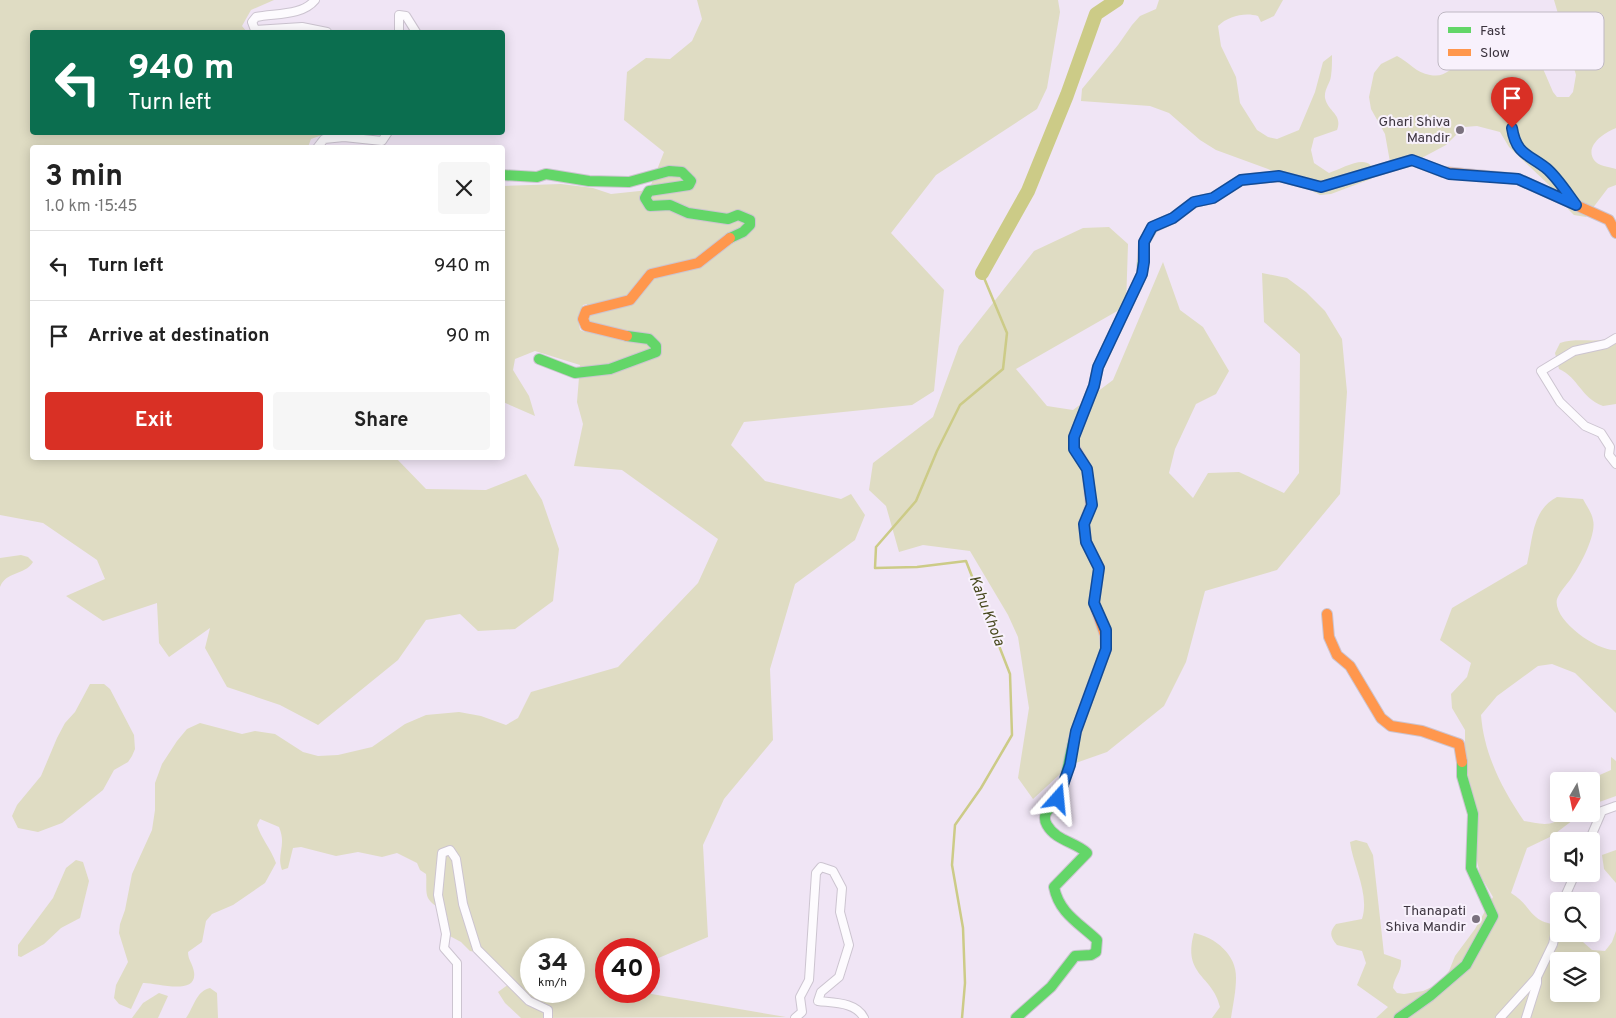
<!DOCTYPE html>
<meta charset="utf-8">
<style>
:root{--surface:#fff;--page:#f6f6f6;--text:#222;--muted:#767676;--line:#e0e0e0;--accent:#d93025}
body{margin:0;font-family:Overpass,sans-serif;background:var(--page);color:var(--text);height:100vh;display:flex;flex-direction:column;font-size:19px;white-space:nowrap}
*{box-sizing:border-box;margin:0}
p{font-size:16px;color:var(--muted)}
.icon{flex:none;width:28px;height:28px;fill:none;stroke:currentColor;stroke-width:2;stroke-linecap:round;stroke-linejoin:round}
.map{position:relative;flex:1;overflow:hidden}
.side{position:absolute;left:30px;top:145px;width:475px;height:315px;display:flex;flex-direction:column;background:var(--surface);border-radius:5px;box-shadow:0 2px 12px #0003}
.side>*{flex:none}
.guide{position:absolute;left:30px;top:30px;width:475px;height:105px;border-radius:5px;box-shadow:0 2px 12px #0003;background:#0b6e4f;color:#fff;overflow:hidden}
.needle{width:32px;rotate:189deg}
.tools{position:absolute;left:1550px;top:772px;display:grid;gap:10px}
.tools a{display:grid;place-items:center;width:50px;height:50px;border-radius:5px;background:var(--surface);box-shadow:0 2px 12px #0003;font-size:25px}
.speed{position:absolute;left:520px;top:938px;display:flex;gap:10px;font-size:25px;font-weight:700;text-align:center}
.speed>*{display:grid;place-content:center;width:65px;height:65px;border-radius:50%;background:var(--surface);box-shadow:0 2px 12px #0003;line-height:1}
.speed small{font-size:12px;font-weight:400}
.speed .limit{border:8px solid #d22;background:#fff;color:#111}
.pin{position:absolute;display:grid;place-items:center;width:42px;height:42px;color:#fff;margin:-51px -21px;border-radius:50% 50% 50% 0;rotate:-45deg;box-shadow:0 0 5px #0007}
.pin .icon{rotate:45deg}
.me{position:absolute;width:55px;margin:-28px;rotate:18deg;stroke-linejoin:round;filter:drop-shadow(0 0 4px #0008)}
.turn{display:flex;align-items:center;gap:18px;height:105px;padding:0 15px;font-size:22px}
.turn .icon{width:65px;height:65px;stroke-width:2.5}
.turn b{display:block;font-size:35px;line-height:42px}
.round{display:grid;place-items:center;flex:none;width:52px;height:52px;border-radius:5px;background:var(--page)}
.summary{display:flex;align-items:center;justify-content:space-between;height:85px;padding:0 15px}
h1{font-size:30px;font-weight:700;line-height:38px}
.action{display:flex;gap:10px;margin-top:auto;padding:10px 15px}
.action a{flex:1;height:58px;border-radius:5px;background:var(--accent);color:#fff;font-size:20px;font-weight:700;line-height:58px;text-align:center}
.action a+a{background:var(--page);color:var(--text)}
ul{padding:0;list-style:none}
li{display:flex;align-items:center;gap:15px;height:70px;padding:0 15px;border-top:1px solid var(--line)}
li div{flex:1}
li b{display:block;font-size:19px}
li em{font-style:normal}
.map>svg:first-child{display:block}
</style>
<div class="map">
<svg width="1616" height="1018" viewBox="0 0 1616 1018">
<rect width="100%" height="100%" fill="#f0e5f5"/>
<g fill="#dfdcc3" fill-rule="evenodd">
<polygon points="0,0 274,0 251,10 242,26 247,32 32,32 32,132 328,133 311,139 308,147 32,148 32,458 396,458 426,489 486,490 526,474 542,500 559,549 553,601 515,629 478,631 460,614 426,620 398,660 318,725 280,705 227,687 205,648 210,628 169,657 159,643 157,603 103,621 66,596 105,579 97,560 43,523 0,515"/>
<path d="M697,0H1058L1060,12L1047,88L1037,109L936,175L891,233L944,290L934,391L912,405L744,422L731,445L765,481L841,499L851,494L865,515L855,540L795,584L770,669L773,740L724,799L703,845L708,937L649,962V949H606V991H634L786,1017L521,1018L505,1003L498,992L509,984L480,953L470,951L461,942L446,934C454,906 436,912 428,898C425,892 427,881 426,874L420,870L417,863L397,853L382,857L358,852L336,856L301,847L293,848L288,868L282,870C276,854 287,846 279,827L260,819L257,825C261,838 271,849 276,863L265,883L233,905L212,914L206,921L202,942L188,952C188,960 193,964 194,972C198,997 154,982 143,983L131,1009L119,1004L114,998L116,985L128,962L119,933L120,924L125,910L132,874L152,830L155,810V783L162,764L177,741L187,729L200,723L242,734L255,731L275,734L303,752L318,756L338,755L372,747L405,724L426,715L459,712L481,716L506,725L518,718L531,692L618,667L698,583L718,539L622,470L574,466L583,424L577,402L580,365L535,351L515,359L513,370L529,396L535,416L503,402V186L561,184L593,188L611,194L649,190L664,152L624,120L627,72L646,58L670,59L692,41L702,19ZM587,304L585,332L580,330L578,319L583,305ZM531,949H574V991H531Z"/>
<path d="M1159,0H1283L1274,16L1261,22L1258,16C1245,12 1228,16 1218,26L1221,46L1236,77L1240,103L1257,130L1268,137L1277,139L1299,130L1315,92L1323,62L1332,55C1332,62 1332,69 1331,76C1330,84 1324,89 1325,98C1328,112 1343,114 1337,130L1314,138L1311,150L1314,163L1329,173C1344,168 1372,150 1374,175L1371,179L1331,194L1320,195L1268,169L1216,150L1200,140L1169,113L1150,106L1081,101L1082,89L1118,45L1132,25L1140,16L1156,9Z"/>
<path d="M1554,0H1616V128C1606,132 1584,145 1594,160C1598,166 1609,167 1616,169V185L1608,188L1586,217L1574,215L1569,210L1549,185L1509,147L1500,132L1477,126L1464,127L1446,145L1401,169L1390,162L1385,134L1371,109L1369,97L1374,73L1381,64L1397,56C1409,62 1416,73 1430,75C1446,78 1449,68 1461,64C1468,62 1476,62 1483,60C1509,52 1517,48 1541,64L1553,92L1557,97H1569L1573,92L1576,75Z"/>
<polygon points="1109,227 1128,244 1126,306 1016,369 1047,406 1073,410 1113,380 1163,262 1180,310 1203,327 1229,371 1216,394 1196,404 1175,449 1169,473 1193,498 1208,473 1239,472 1284,493 1299,473 1300,354 1264,322 1262,273 1287,278 1306,292 1325,311 1342,339 1347,392 1340,494 1277,570 1205,591 1186,662 1164,706 1107,752 1070,765 1033,799 1018,778 1029,708 1018,637 1008,615 970,551 923,545 899,552 886,506 869,490 873,463 933,417 959,346 1034,251 1083,228"/>
<path d="M1616,337V404L1603,406C1580,397 1579,378 1559,369L1555,353L1560,343C1578,337 1597,344 1616,337Z"/>
<path d="M1557,497L1583,499C1586,505 1592,513 1593,520C1597,535 1579,568 1570,580C1566,585 1559,593 1557,599C1552,620 1598,652 1616,650V713L1575,673L1552,664L1538,666L1497,696L1481,715C1484,754 1502,789 1524,821C1537,823 1555,829 1563,814H1581L1552,836L1527,848L1511,893C1533,906 1528,922 1559,925V934H1574L1592,950L1605,951L1612,942L1616,931V1018H1376L1388,1007L1357,985L1366,963L1362,951L1337,945C1330,937 1329,932 1336,924L1362,919C1370,894 1353,866 1350,842L1356,840L1367,843L1373,855L1384,954L1401,960C1402,972 1394,977 1393,988L1397,993L1404,994L1423,991L1438,984L1449,971L1455,956L1475,929L1493,897L1480,875L1475,851L1471,786L1465,767V730L1452,708L1451,694L1467,677L1471,663L1440,640L1452,608L1527,564C1533,538 1532,510 1557,497ZM1559,961H1591V994H1559Z"/>
<path d="M21,555L28,557L33,562C24,576 6,571 0,587V558Z"/>
<polygon points="90,684 104,684 110,689 134,735 135,749 132,756 128,762 114,770 103,790 62,823 38,832 18,828 12,816 17,805 41,776 57,738 65,723 75,712"/>
<polygon points="1611,757 1616,761 1616,796 1591,805 1591,781 1586,781 1611,770"/>
<polygon points="1616,850 1616,883 1604,869 1602,855"/>
<polygon points="76,860 83,862 89,881 80,918 61,928 44,944 21,957 18,956 18,945 53,898 66,868"/>
<path d="M1194,933C1215,937 1237,955 1236,978C1236,991 1233,1005 1231,1018H1212L1220,1007C1213,975 1182,976 1194,933Z"/>
<path d="M210,988L217,993L218,1018H186C194,1007 196,991 210,988Z"/>
<polygon points="159,993 168,996 158,1018 132,1018 143,1003"/>
</g>
<g fill="none" stroke-linecap="round" stroke-linejoin="round">
<polyline stroke="#cccb87" stroke-width="2.5" points="962,1018 965,983 963,928 952,865 955,825 981,788 1012,735 1010,674 966,561 917,567 875,568 876,547 916,501 937,451 960,405 1003,369 1007,333 982,273"/>
<polyline stroke="#cccb87" stroke-width="14" points="982,273 1028,191 1067,95 1096,14 1117,0"/>
<g stroke="#ccc4d0" stroke-width="10">
<g id="street">
<path d="M315,0C302,16 275,13 256,17L252,22L255,30L302,27L327,32"/>
<polyline points="399,32 399,15 406,16 416,32"/>
<path d="M1512,128C1517,158 1530,152 1548,170C1558,180 1566,193 1575,204"/>
<polyline points="317,148 324,139 344,137 382,141 388,132"/>
<polyline points="1616,338 1606,344 1574,351 1541,371 1560,402 1585,426 1601,433 1610,447 1609,455 1616,464"/>
<polyline points="1589,841 1602,811 1616,806"/>
<polyline points="1563,901 1575,874"/>
<polyline points="457,1018 457,963 444,948 446,934 438,895 442,853 450,850 456,859 463,904 477,949 529,1001 548,1010 548,1018"/>
<path d="M795,1018L802,1012L800,997L809,980L816,873L821,867L833,871L842,888L840,912L849,945L839,977L821,992L818,1001C834,1003 856,1002 864,1018"/>
<polyline points="1500,1018 1537,977 1553,944 1559,917"/>
<polyline points="1526,1018 1537,983 1537,977"/>
</g>
</g>
<g stroke="#ccc4d0" stroke-width="12">
<g id="fast">
<polyline points="502,175 537,177 546,174 589,181 629,182 669,171 682,172 691,181 689,185 649,191 645,198 650,206 670,205 688,213 728,219 738,215 750,220 750,225 743,232 730,238"/>
<polyline points="539,359 575,373 610,369 656,352 656,346 649,339 627,336"/>
<polyline points="1074,447 1074,437 1094,386 1098,367 1142,274 1144,242 1153,227 1173,218 1194,202 1213,198 1241,180 1279,176 1321,187 1412,160 1443,172"/>
<path d="M1016,1018L1051,987L1075,956L1091,955L1096,952L1097,940C1079,923 1059,913 1054,887L1087,853C1076,842 1056,841 1047,825C1040,813 1052,807 1058,799C1060,796 1061,791 1062,788C1069,768 1070,748 1077,729C1086,702 1096,676 1106,649L1105,635"/>
<polyline points="1399,1018 1430,996 1466,965 1493,916 1471,868 1473,814 1462,776 1462,762"/>
</g>
</g>
<g stroke="#ccc4d0" stroke-width="12">
<g id="slow">
<polyline points="1443,172 1518,179 1609,220 1616,233"/>
<polyline points="627,336 586,326 583,319 586,311 630,300 651,274 698,263 730,238"/>
<polyline points="1074,447 1087,469 1091,505 1084,524 1086,542 1099,568 1094,603 1105,635"/>
<polyline points="1327,614 1329,637 1337,655 1350,666 1381,718 1391,726 1422,731 1459,744 1462,762"/>
</g>
</g>
<use href="#street" stroke="#fdfbfe" stroke-width="8"/>
<use href="#fast" stroke="#63d668" stroke-width="10"/>
<use href="#slow" stroke="#ff974d" stroke-width="10"/>
</g>
<g fill="none" stroke-linecap="round" stroke-linejoin="round">
<g stroke="#114b97" stroke-width="12">
<path id="route" d="M1058,799L1070,765L1076,731L1106,649V630L1094,603L1099,568L1086,542L1084,524L1092,505L1087,469L1074,449V437L1094,386L1098,367L1142,274L1144,262V242L1152,227L1173,218L1194,202L1213,198L1241,180L1279,176L1321,187L1412,160L1449,174L1518,179L1576,205C1567,193 1557,177 1546,168C1528,154 1516,154 1512,128"/>
</g>
<use href="#route" stroke="#1a73e8" stroke-width="9"/>
</g>
<g fill="#7a717e" stroke="#f8f1fc" stroke-width="2">
<circle cx="1460" cy="130" r="5"/>
<circle cx="1476" cy="919" r="5"/>
</g>
<g text-anchor="middle" dominant-baseline="central" stroke-width="4" stroke-linejoin="round" paint-order="stroke">
<g font-size="14" fill="#3b333e" stroke="#f8f1fc" text-anchor="end">
<text x="1450" y="122">Ghari Shiva<tspan x="1450" dy="16">Mandir</tspan></text>
<text x="1466" y="911">Thanapati<tspan x="1466" dy="16">Shiva Mandir</tspan></text>
</g>
<g font-size="15" font-style="italic" fill="#47481d" stroke="#f8f1fc">
<text transform="translate(986 611) rotate(69)">Kahu Khola</text>
</g>
</g>
<rect x="1438" y="12" width="166" height="58" rx="8" fill="#f8f1fc" stroke="#bfb8c3" stroke-width="1"/>
<rect x="1448" y="27" width="23" height="6" fill="#63d668"/>
<rect x="1448" y="49" width="23" height="7" fill="#ff974d"/>
<g font-size="14" fill="#3b333e">
<text x="1480" y="35">Fast</text>
<text x="1480" y="57">Slow</text>
</g>
</svg>
<div class="tools">
<a><svg class="needle" viewBox="-14 -14 28 28"><path d="M0-13l5 13h-10z" fill="#e53935"/><path d="M0 13l5-13h-10z" fill="#767676"/></svg></a>
<a><svg class="icon" aria-label="sound" viewBox="0 0 24 24"><path d="M4 9h4l5-4v14l-5-4H4zM17 9q2 3 0 6"/></svg></a>
<a><svg class="icon" aria-label="search" viewBox="0 0 24 24"><circle cx="10" cy="10" r="6"/><path d="M15 15l6 6"/></svg></a>
<a><svg class="icon" aria-label="layers" viewBox="0 0 24 24"><path d="M12 4l9 5-9 5-9-5zM3 14l9 5 9-5"/></svg></a>
</div>
<div class="speed"><div>34<small>km/h</small></div><div class="limit">40</div></div>
<div class="pin" style="left:1512px;top:128px;background:#d93025"><svg class="icon" aria-label="arrive" viewBox="0 0 24 24"><path d="M6 21V4h12l-3 4 3 4H6"/></svg></div>
<svg class="me" style="left:1058px;top:799px" viewBox="-20 -20 40 40"><path d="M0-17L14 15 0 8-14 15z" fill="#1a73e8" stroke="#fff" stroke-width="4"/></svg>
<div class="guide">
<div class="turn"><svg class="icon" aria-label="left" viewBox="0 0 24 24"><path d="M17 20v-9H6M10 6l-5 5 5 5"/></svg><div><b>940 m</b>Turn left</div></div>
</div>
<section class="side">
<div class="summary"><div><h1>3 min</h1><p>1.0 km · 15:45</p></div><a class="round"><svg class="icon" aria-label="close" viewBox="0 0 24 24"><path d="M6 6l12 12M18 6L6 18"/></svg></a></div>
<ul>
<li><svg class="icon" aria-label="left" viewBox="0 0 24 24"><path d="M17 20v-9H6M10 6l-5 5 5 5"/></svg><div><b>Turn left</b></div><em>940 m</em></li>
<li><svg class="icon" aria-label="arrive" viewBox="0 0 24 24"><path d="M6 21V4h12l-3 4 3 4H6"/></svg><div><b>Arrive at destination</b></div><em>90 m</em></li>
</ul>
<div class="action"><a>Exit</a><a>Share</a></div>
</section>
</div>
